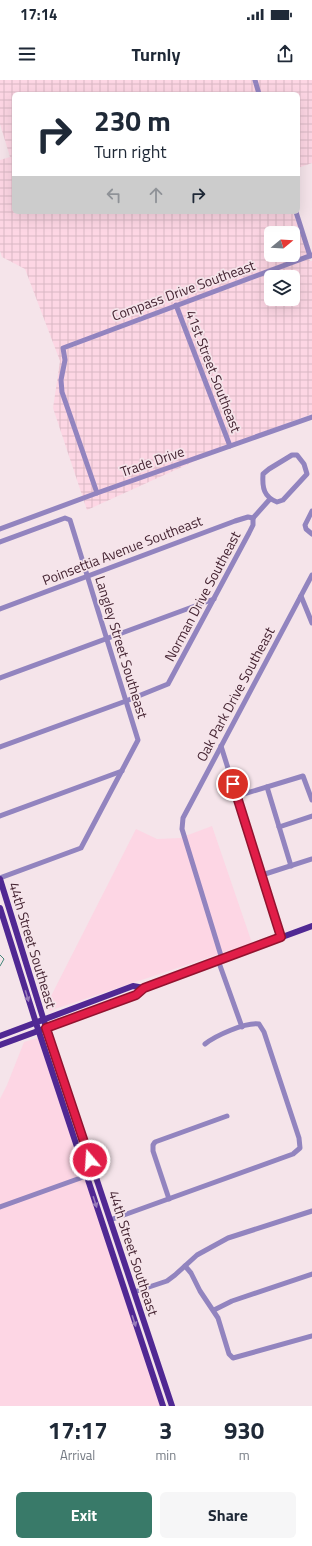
<!DOCTYPE html>
<style>
:root{--surface:#fff;--page:#f6f6f7;--text:#1f2937;--muted:#747a83;--accent:#397a69}
body{margin:0;font-family:"Titillium Web",sans-serif;background:var(--page);color:var(--text);height:100vh;display:flex;flex-direction:column;font-size:15px;white-space:nowrap}
*{box-sizing:border-box;margin:0}
p{font-size:13px;color:var(--muted)}
.icon{flex:none;width:22px;height:22px;fill:none;stroke:currentColor;stroke-width:2;stroke-linecap:round;stroke-linejoin:round}
.map{position:relative;height:1326px;overflow:hidden}
.panel{display:flex;flex-direction:column;background:var(--surface);flex:1}
.panel>*{flex:none}
.banner{position:absolute;left:12px;top:12px;width:288px;height:122px;border-radius:6px;box-shadow:0 4px 16px #0002;background:#fff;color:var(--text);overflow:hidden}
.needle{width:26px;rotate:72deg}
.controls{position:absolute;left:264px;top:146px;display:grid;gap:8px}
.controls a{display:grid;place-items:center;width:36px;height:36px;border-radius:6px;background:var(--surface);box-shadow:0 4px 16px #0002;font-size:20px}
.pin{position:absolute;display:grid;place-items:center;width:34px;height:34px;color:#fff;margin:-17px;border:2px solid #fff;border-radius:50%;box-shadow:0 1px 4px #0007}
.me{position:absolute;width:44px;margin:-22px;rotate:342deg;stroke-linejoin:round;filter:drop-shadow(0 0 3px #0008)}
.turn{display:flex;align-items:center;gap:14px;height:84px;padding:0 16px;font-size:18px}
.turn .icon{width:52px;height:52px;stroke-width:2.5}
.turn b{display:block;font-size:28px;line-height:34px}
.lanes{display:flex;align-items:center;height:38px;padding:0 16px;background:#0003;justify-content:center;gap:20px;direction:ltr}
.lanes .off{opacity:.35}
.eta{display:flex;justify-content:space-evenly;align-items:center;height:68px;text-align:center}
.eta b{font-size:24px;font-weight:700;line-height:28px}
.cta{display:flex;gap:8px;margin-top:auto;padding:8px 16px}
.cta a{flex:1;height:46px;border-radius:6px;background:var(--accent);color:#fff;font-size:16px;font-weight:700;line-height:46px;text-align:center}
.cta a+a{background:var(--page);color:var(--text)}
.status{display:flex;justify-content:space-between;align-items:center;height:28px;padding:0 20px;background:var(--surface);direction:ltr}
.status svg{height:11px;fill:currentColor}
header{display:flex;justify-content:space-between;align-items:center;height:52px;padding:0 16px;background:var(--surface);font-size:18px;font-weight:700}
.map>svg:first-child{display:block}
</style>
<div class="status"><b>17:14</b><svg viewBox="0 0 49 12"><path d="M0 12V9h3v3zM5 12V6h3v6zM10 12V3h3v9zM15 12V0h3v12zM26 1h20v11H26zM47 4h2v5h-2z"/></svg></div>
<header><svg class="icon" aria-label="menu" viewBox="0 0 24 24"><path d="M4 6h16M4 12h16M4 18h16"/></svg>Turnly<svg class="icon" aria-label="share" viewBox="0 0 24 24"><path d="M12 15V3M7 8l5-5 5 5M5 13v7h14v-7"/></svg></header>
<div class="map">
<svg width="312" height="1326" viewBox="0 0 312 1326">
<defs>
<pattern id="industrial-grid" width="8" height="8" patternUnits="userSpaceOnUse"><rect width="8" height="8" fill="#fdd6e4"/><path d="M0 4h8M4 0v8" fill="none" stroke="#dab8c4"/></pattern>
</defs>
<rect width="100%" height="100%" fill="#f5e4ea"/>
<g fill="#fdd6e4">
<polygon points="212,746 252,863 49,931 47,924 136,749 157,759 180,758"/>
<polygon points="38,958 161,1326 0,1326 0,1019 7,1005 24,962"/>
</g>
<path fill="url(#industrial-grid)" fill-rule="evenodd" d="M0,0H312V83L298,88V14H14V132H293L310,181H312V334L237,362L87,430L53,328L60,281L25,189L2,177L0,171V80L10,77L0,44ZM271,153H293V175H271ZM271,197H293V219H271Z"/>
<g fill="none" stroke-linecap="round" stroke-linejoin="round">
<polyline stroke="#438678" stroke-width="1" points="0,875 4,879 0,886"/>
<g stroke="#9284bf" stroke-width="5">
<polyline points="255,0 259,14"/>
<polyline points="296,132 310,176"/>
<polyline points="176,225 230,366"/>
<path d="M292,375H297L304,384L307,394L283,420L277,422C264,417 262,408 263,394L269,389Z"/>
<polyline points="97,413 62,312 61,300 65,280 63,268 312,175"/>
<polyline points="312,431 305,445 306,449 312,454"/>
<polyline points="253,438 270,419"/>
<polyline points="0,449 97,413 312,337"/>
<polyline points="0,462 65,438 70,440 138,660 81,768 0,798"/>
<polyline points="301,516 312,543"/>
<polyline points="0,529 235,441 248,437 253,438"/>
<polyline points="0,598 214,519"/>
<polyline points="221,666 281,857"/>
<polyline points="0,667 126,621 168,604 249,453 253,445 253,438"/>
<polyline points="267,707 291,786"/>
<polyline points="237,716 303,696 312,720"/>
<polyline points="0,736 122,691"/>
<polyline points="279,747 312,736"/>
<polyline points="262,795 312,779"/>
<polyline points="222,879 182,749 183,738 312,495"/>
<polyline points="218,880 242,947"/>
<polyline points="169,1119 153,1071 153,1065 155,1062 227,1036"/>
<polyline points="0,1127 86,1096"/>
<path d="M110,1140L293,1074L300,1068L299,1058L264,952L259,944C245,942 215,956 205,964"/>
<polyline points="185,1186 191,1193 200,1211 218,1238 229,1274 233,1278 312,1256"/>
<polyline points="134,1212 167,1201 175,1195 197,1175 228,1158 312,1131"/>
<polyline points="214,1230 232,1221 312,1194"/>
</g>
<g stroke="#502893" stroke-width="6">
<polyline points="0,799 44,941 172,1326"/>
<polyline points="0,828 36,943 163,1326"/>
<polyline points="0,956 133,906 144,908"/>
<polyline points="0,965 136,915 144,908 312,846"/>
</g>
</g>
<defs><path id="oneway-solid" d="M-6-.8H1V-3.2L6.5 0L1 3.2V.8H-6Z"/></defs>
<g fill="#9a7dba">
<use href="#oneway-solid" transform="translate(27 916) rotate(73)"/>
<use href="#oneway-solid" transform="translate(95 1122) rotate(72)"/>
<use href="#oneway-solid" transform="translate(134 1241) rotate(72)"/>
</g>
<g fill="none" stroke-linecap="round" stroke-linejoin="round">
<g stroke="#92132f" stroke-width="10">
<polyline id="route" points="90,1080 46,948 136,915 144,908 281,857 233,704"/>
</g>
<use href="#route" stroke="#e11d48" stroke-width="7"/>
</g>
<g text-anchor="middle" dominant-baseline="central" stroke-width="3.5" stroke-linejoin="round" paint-order="stroke">
<g font-size="14" fill="#452432" stroke="#f5e4ea">
<text transform="translate(183 210) rotate(-20)">Compass Drive Southeast</text>
<text transform="translate(214 291) rotate(69)">41st Street Southeast</text>
<text transform="translate(152 381) rotate(-19)">Trade Drive</text>
<text transform="translate(122 470) rotate(-21)">Poinsettia Avenue Southeast</text>
<text transform="translate(202 516) rotate(-62)">Norman Drive Southeast</text>
<text transform="translate(122 567) rotate(73)">Langley Street Southeast</text>
<text transform="translate(235 614) rotate(-62)">Oak Park Drive Southeast</text>
<text transform="translate(33 865) rotate(73)">44th Street Southeast</text>
<text transform="translate(134 1173) rotate(72)">44th Street Southeast</text>
</g>
</g>
</svg>
<div class="controls">
<a><svg class="needle" viewBox="-14 -14 28 28"><path d="M0-13l5 13h-10z" fill="#e53935"/><path d="M0 13l5-13h-10z" fill="#747a83"/></svg></a>
<a><svg class="icon" aria-label="layers" viewBox="0 0 24 24"><path d="M12 4l9 5-9 5-9-5zM3 14l9 5 9-5"/></svg></a>
</div>
<div class="pin" style="left:233px;top:704px;background:#d93025"><svg class="icon" aria-label="arrive" viewBox="0 0 24 24"><path d="M6 21V4h12l-3 4 3 4H6"/></svg></div>
<svg class="me" style="left:90px;top:1080px" viewBox="-20 -20 40 40"><circle r="17" fill="#e11d48" stroke="#fff" stroke-width="3"/><path d="M0-11L8 9 0 5-8 9z" fill="#fff"/></svg>
<div class="banner">
<div class="turn"><svg class="icon" aria-label="right" viewBox="0 0 24 24"><path d="M7 20v-9h11M14 6l5 5-5 5"/></svg><div><b>230 m</b>Turn right</div></div>
<div class="lanes"><svg class="icon off" aria-label="left" viewBox="0 0 24 24"><path d="M17 20v-9H6M10 6l-5 5 5 5"/></svg><svg class="icon off" aria-label="ahead" viewBox="0 0 24 24"><path d="M12 20V5M6 11l6-6 6 6"/></svg><svg class="icon" aria-label="right" viewBox="0 0 24 24"><path d="M7 20v-9h11M14 6l5 5-5 5"/></svg></div>
</div>
</div>
<section class="panel">
<div class="eta">
<div><b>17:17</b><p>Arrival</p></div>
<div><b>3</b><p>min</p></div>
<div><b>930</b><p>m</p></div>
</div>
<div class="cta"><a>Exit</a><a>Share</a></div>
</section>
